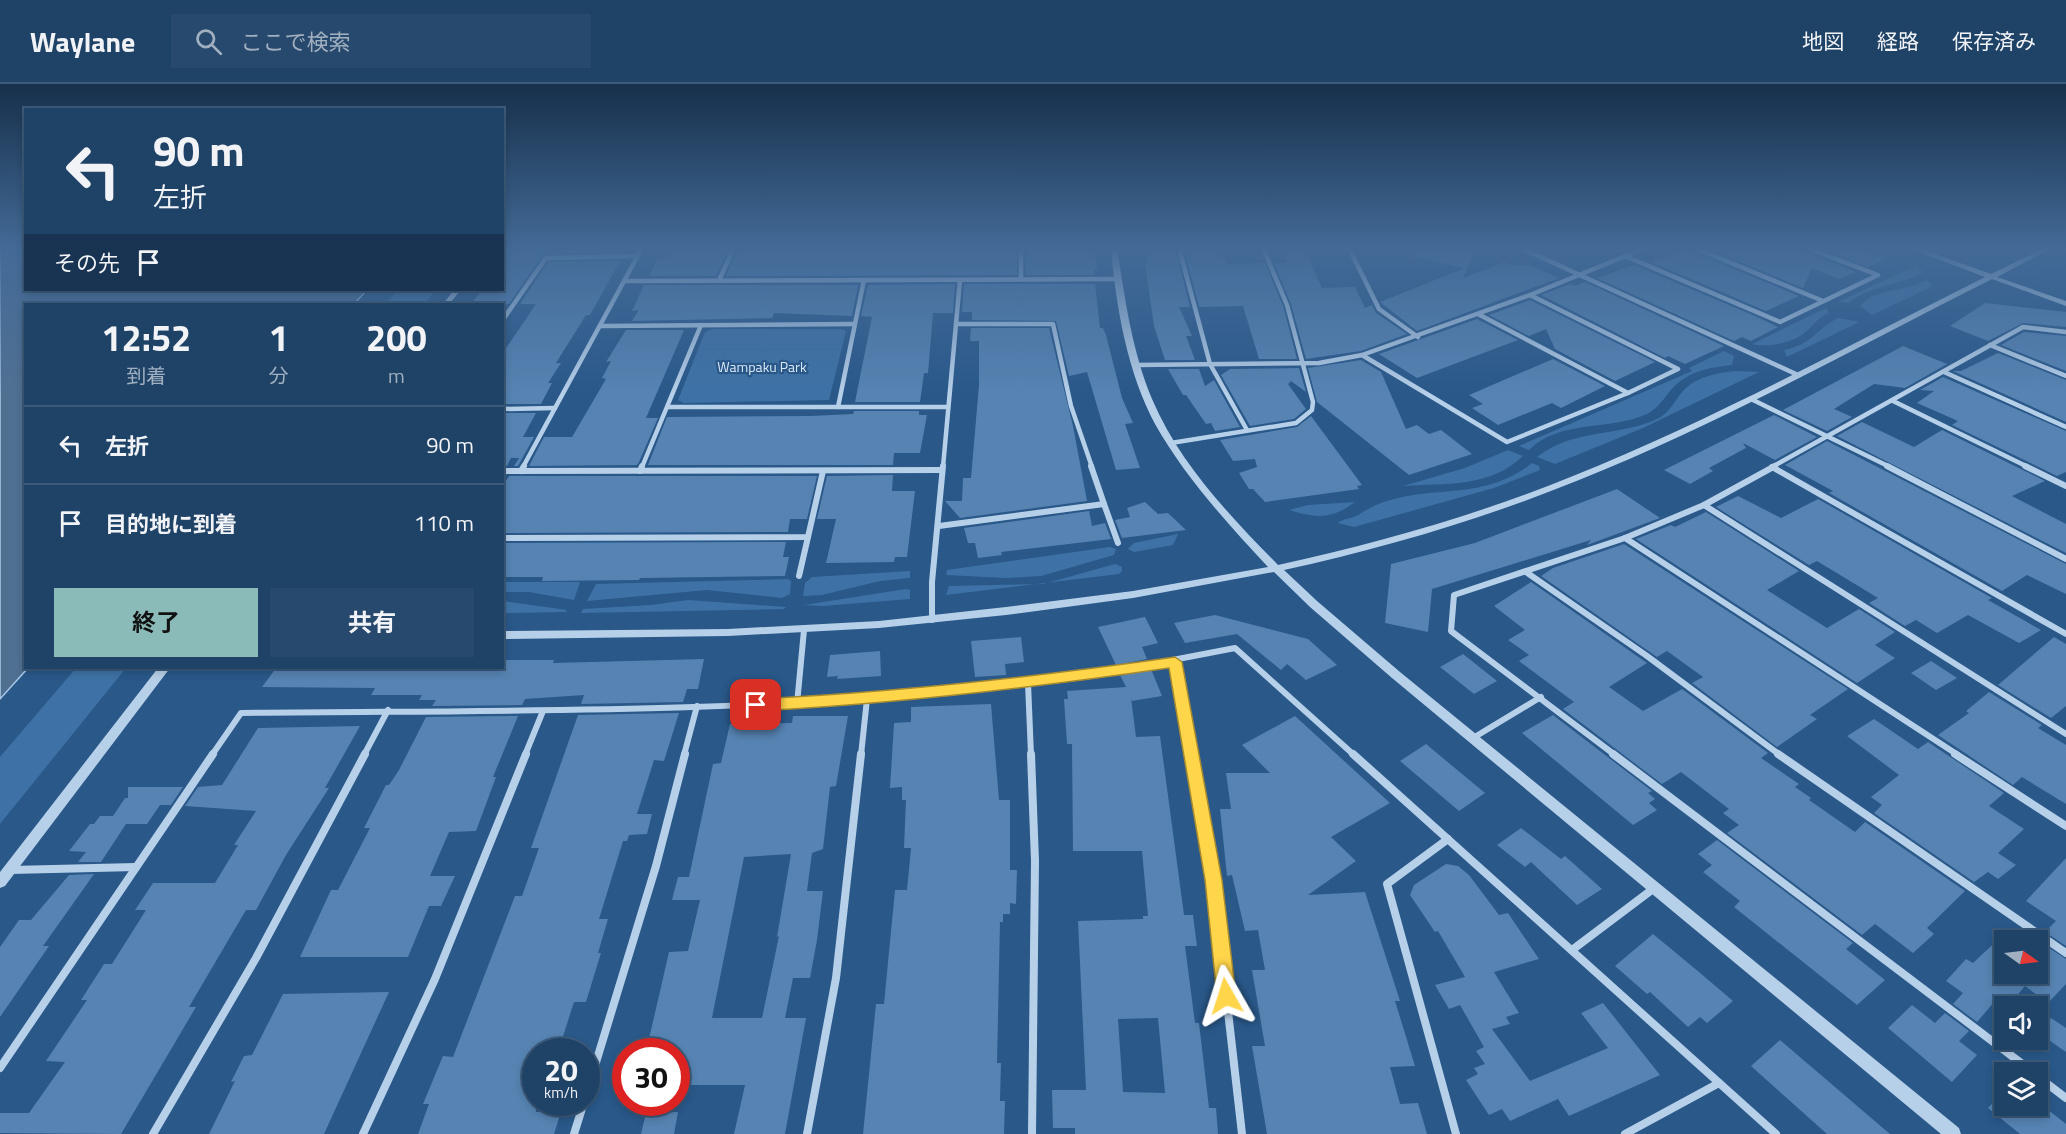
<!DOCTYPE html>
<html lang="ja">
<meta charset="utf-8">
<style>
:root{--surface:#1f4267;--page:#27496d;--text:#f1f3f6;--muted:#a1b0c0;--line:#3c5b7b;--accent:#8bbbb9}
body{margin:0;font-family:"Titillium Web","Noto Sans JP",sans-serif;background:var(--page);color:var(--text);height:100vh;display:flex;flex-direction:column;font-size:22px;white-space:nowrap}
*{box-sizing:border-box;margin:0}
p{font-size:20px;color:var(--muted)}
.icon{flex:none;width:33px;height:33px;fill:none;stroke:currentColor;stroke-width:2;stroke-linecap:round;stroke-linejoin:round}
.map{position:relative;flex:1;overflow:hidden}
.details{position:absolute;left:24px;top:219px;width:480px;height:366px;display:flex;flex-direction:column;background:var(--surface);border-radius:0px;box-shadow:0 3px 9px #0003,0 0 0 2px var(--line)}
.details>*{flex:none}
.banner{position:absolute;left:24px;top:24px;width:480px;height:183px;border-radius:0px;box-shadow:0 3px 9px #0003,0 0 0 2px var(--line);background:#1f4267;color:var(--text);overflow:hidden}
.needle{width:39px;rotate:104deg}
.buttons{position:absolute;left:1994px;top:846px;display:grid;gap:12px}
.buttons a{display:grid;place-items:center;width:54px;height:54px;border-radius:0px;background:var(--surface);box-shadow:0 3px 9px #0003,0 0 0 2px var(--line);font-size:30px}
.speed{position:absolute;left:522px;top:954px;display:flex;gap:12px;font-size:30px;font-weight:700;text-align:center}
.speed>*{display:grid;place-content:center;width:78px;height:78px;border-radius:50%;background:var(--surface);box-shadow:0 3px 9px #0003,0 0 0 2px var(--line);line-height:1}
.speed small{font-size:15px;font-weight:400}
.speed .limit{border:9px solid #d22;background:#fff;color:#111}
.pin{position:absolute;display:grid;place-items:center;width:51px;height:51px;color:#fff;margin:-26px;border-radius:12px;box-shadow:0 3px 9px #0006}
.me{position:absolute;width:66px;margin:-33px;rotate:354deg;stroke-linejoin:round;filter:drop-shadow(0 0 4px #0008)}
.turn{display:flex;align-items:center;gap:21px;height:126px;padding:0 30px;font-size:27px}
.turn .icon{width:78px;height:78px;stroke-width:2.5}
.turn b{display:block;font-size:42px;line-height:51px}
.then{display:flex;align-items:center;height:57px;padding:0 30px;background:#0003;gap:12px;font-size:22px}
.eta{display:flex;justify-content:space-evenly;align-items:center;height:102px;text-align:center}
.eta b{font-size:36px;font-weight:700;line-height:42px}
.button{display:flex;gap:12px;margin-top:auto;padding:12px 30px}
.button a{flex:1;height:69px;border-radius:0px;background:var(--accent);color:#111;font-size:24px;font-weight:700;line-height:69px;text-align:center}
.button a+a{background:var(--page);color:var(--text)}
ul{padding:0;list-style:none}
li{display:flex;align-items:center;gap:18px;height:78px;padding:0 30px;border-top:2px solid var(--line)}
li div{flex:1}
li b{display:block;font-size:22px}
li em{font-style:normal}
header{display:flex;align-items:center;gap:36px;box-sizing:border-box;height:84px;padding:0 30px;background:var(--surface);border-bottom:2px solid var(--line)}
header strong{font-size:28px}
nav{display:flex;gap:33px;margin-inline-start:auto;font-size:21px}
.search{width:420px;height:54px;background:var(--page);display:flex;align-items:center;gap:15px;box-sizing:border-box;padding:0 21px;border-radius:0px;color:var(--muted);font-size:22px}
.map>svg:first-child{display:block}
</style>
<header>
<strong>Waylane</strong>
<div class="search"><svg class="icon" aria-label="search" viewBox="0 0 24 24"><circle cx="10" cy="10" r="6"/><path d="M15 15l6 6"/></svg>ここで検索</div>
<nav><a>地図</a><a>経路</a><a>保存済み</a></nav>
</header>
<div class="map">
<svg width="2066" height="1050" viewBox="0 0 2066 1050">
<rect width="100%" height="100%" fill="#295889"/>
<g fill="#3e72a6">
<path d="M1917,181L1923,189C1898,202 1871,201 1848,219L1838,218Z"/>
<path d="M1926,196L1933,202L1872,231L1860,222C1878,202 1906,209 1926,196Z"/>
<polygon points="398,206 436,206 424,220 385,220"/>
<path d="M1826,224L1829,229C1815,235 1814,242 1803,250C1791,259 1766,264 1752,260Z"/>
<path d="M1838,234L1859,238L1787,273L1784,266C1813,260 1815,246 1838,234Z"/>
<polygon points="713,245 841,245 846,247 829,316 684,319 678,316 705,248"/>
<path d="M1724,267L1734,272L1732,281C1708,284 1687,287 1670,307C1663,316 1657,325 1647,330C1610,347 1560,335 1529,366L1519,362L1692,287L1689,284Z"/>
<path d="M1735,287L1759,288L1643,344L1555,380L1537,373C1576,343 1618,354 1659,334C1672,327 1676,312 1687,303C1699,292 1719,289 1735,287Z"/>
<path d="M1508,366L1523,372C1490,404 1445,399 1403,402L1465,384Z"/>
<path d="M1532,379L1539,382L1540,386L1494,404L1354,443L1338,439C1341,435 1351,435 1358,431C1416,393 1476,424 1532,379Z"/>
<path d="M1355,418C1331,436 1316,434 1289,426L1308,421Z"/>
<polygon points="1178,450 1173,461 1134,468 1128,465 1134,459"/>
<polygon points="1110,463 1116,465 1114,471 1041,492 1007,494 946,491 947,486"/>
<polygon points="1115,480 1122,483 1122,487 1119,490 946,511 949,502 1043,500"/>
<polygon points="910,487 910,494 880,497 822,511 803,512 805,499 812,493"/>
<polygon points="788,495 791,497 790,510 782,514 707,506 587,517 596,500"/>
<polygon points="503,498 580,498 574,516 529,508 503,508"/>
<polygon points="906,505 910,506 910,515 823,522 804,521"/>
<polygon points="688,516 786,523 784,525 581,529 583,525 651,521"/>
<polygon points="502,517 567,526 566,528 503,529"/>
<polygon points="76,584 126,584 0,740 0,673"/>
</g>
<polygon fill="#507092" stroke="#accbe9" stroke-width="1.5" points="0,164 25,164 26,206 367,206 354,220 26,220 26,584 28,584 0,615"/>
<g fill="#5683b2" fill-rule="evenodd">
<polygon points="522,164 594,164 591,169 543,170 509,220 471,220 482,206 502,206 502,178 510,169 518,169"/>
<polygon points="670,164 729,164 716,192 649,192 658,175 664,175"/>
<polygon points="738,164 1017,165 1017,191 726,192"/>
<polygon points="1026,164 1094,164 1097,186 1094,186 1094,191 1026,191"/>
<polygon points="1144,164 1175,164 1190,223 1179,223 1192,252 1186,252 1195,276 1165,276 1154,242 1145,179 1148,179"/>
<polygon points="1184,164 1220,164 1227,180 1265,179 1283,222 1297,275 1259,275 1243,222 1199,223"/>
<polygon points="1281,164 1304,164 1322,204 1355,203 1365,224 1372,221 1376,229 1407,250 1361,267 1306,275 1291,220 1274,179 1287,179"/>
<polygon points="1412,164 1476,164 1463,194 1505,178 1514,182 1529,181 1559,194 1417,247 1380,218 1465,184 1411,172"/>
<polygon points="1687,164 1691,164 1693,168 1799,212 1766,227 1651,178"/>
<polygon points="1706,164 1803,164 1805,168 1856,188 1839,195 1812,184 1803,204"/>
<polygon points="1819,164 1862,164 1888,174 1868,183"/>
<polygon points="620,177 590,231 586,231 556,279 561,279 548,299 552,299 541,320 502,320 502,270 536,220 520,220 548,178"/>
<polygon points="1634,181 1755,232 1778,243 1751,257 1742,253 1734,257 1597,194"/>
<polygon points="1585,198 1724,262 1685,280 1668,272 1665,274 1541,211 1570,200 1575,202"/>
<polygon points="955,200 953,229 933,229 928,289 924,289 920,318 855,318 872,233 861,232 868,201"/>
<polygon points="964,200 1095,200 1100,244 1103,244 1106,251 1122,314 1133,339 1125,340 1140,384 1116,386 1087,288 1069,292 1056,237 972,236 972,228 962,228"/>
<polygon points="644,201 858,201 852,232 774,229 772,234 632,237 639,226 632,227"/>
<polygon points="1530,216 1655,278 1615,297 1555,265 1546,245 1529,252 1489,231"/>
<polygon points="1985,219 2066,228 2066,243 2023,239 1988,257 1950,242"/>
<polygon points="1477,235 1518,256 1417,294 1379,270"/>
<polygon points="971,244 1049,244 1073,342 1087,417 960,434 945,417 962,417 963,394 971,394 979,301 979,257 970,257"/>
<polygon points="626,246 684,246 646,334 658,334 639,378 637,381 529,382 544,353 572,353 606,295 602,294 611,277 606,278"/>
<polygon points="2024,248 2066,252 2066,287 2001,261"/>
<polygon points="1903,262 1947,280 1905,304 1874,300 1834,325 1852,333 1827,347 1783,326"/>
<polygon points="1998,269 2066,296 2066,338 1953,287 1961,287"/>
<polygon points="1553,275 1605,302 1561,324 1552,319 1498,341 1472,324 1483,320 1469,311"/>
<polygon points="1361,276 1381,288 1406,345 1417,341 1429,350 1441,346 1472,370 1409,391 1317,318 1308,284"/>
<polygon points="1299,284 1306,308 1291,297 1288,300 1306,325 1294,335 1250,342 1221,291 1230,285"/>
<polygon points="1168,285 1199,285 1205,302 1214,296 1240,343 1215,347 1211,339 1206,340 1186,311 1183,311"/>
<polygon points="1943,293 2066,347 2066,388 2057,392 1952,341 1958,337 1917,319 1934,307 1920,306"/>
<polygon points="854,327 919,327 919,331 927,331 920,369 894,369 893,381 648,381 667,333 810,332 853,330"/>
<polygon points="502,329 536,329 523,353 534,353 518,382 514,382 519,374 511,374 507,382 502,382"/>
<polygon points="1774,331 1817,353 1775,376 1743,359 1746,364 1709,384 1713,387 1690,400 1664,386"/>
<polygon points="1311,332 1362,401 1357,402 1359,405 1265,418 1253,405 1249,405 1239,389 1257,383 1255,375 1233,377 1220,356 1297,343"/>
<polygon points="1862,338 1914,363 1942,346 2045,397 2012,412 2066,440 2066,469 1837,352"/>
<polygon points="1827,357 2066,480 2066,510 2027,491 2002,507 1829,409 1833,407 1785,381"/>
<polygon points="893,391 892,407 915,407 907,473 895,473 894,478 826,479 836,435 817,435 827,392"/>
<polygon points="509,392 817,392 807,435 790,435 788,448 502,449 502,403"/>
<polygon points="1617,405 1660,434 1587,461 1591,456 1432,505 1428,548 1385,539 1391,480 1475,459"/>
<polygon points="1738,412 1781,434 1818,415 1992,514 1988,516 2041,546 2019,559 1968,531 1937,549 1916,536 1905,542 1869,519 1878,514 1817,477 1809,481 1716,423"/>
<polygon points="1145,418 1158,430 1168,429 1186,446 1122,454 1115,436 1130,433 1127,424"/>
<polygon points="1089,427 1092,442 1105,439 1111,455 1001,468 1002,471 978,474 975,459 968,459 964,444"/>
<polygon points="1706,428 1799,487 1767,506 1827,544 1859,525 1895,548 1875,561 1895,574 1857,599 1636,455 1671,441 1675,443"/>
<polygon points="786,458 783,473 789,473 785,492 640,494 639,496 542,497 543,493 502,493 502,459"/>
<polygon points="1624,460 1848,605 1810,631 1817,635 1777,663 1692,599 1703,593 1667,567 1657,573 1541,492 1553,484"/>
<polygon points="1531,498 1647,579 1609,603 1643,627 1682,605 1768,669 1761,674 1799,700 1795,703 1811,714 1809,716 1855,748 1865,738 1965,807 1927,844 1934,850 1913,869 1875,840 1862,851 1727,749 1739,741 1723,729 1729,725 1681,688 1662,700 1563,625 1574,618 1519,577 1529,571 1508,556 1525,546 1494,522"/>
<polygon points="1215,531 1308,555 1337,581 1306,596 1287,580 1281,586 1237,550 1185,559 1174,539"/>
<polygon points="1145,533 1158,559 1142,563 1147,575 1116,581 1098,543"/>
<polygon points="1021,553 1024,578 1005,580 1006,591 975,593 971,557"/>
<polygon points="2054,553 2066,560 2066,622 2051,634 1998,601"/>
<polygon points="880,567 881,592 837,595 838,592 827,593 830,571"/>
<polygon points="1463,570 1497,597 1474,610 1440,583"/>
<polygon points="704,575 698,605 687,605 683,618 581,620 584,611 525,615 522,621 432,622 436,616 419,616 422,611 371,611 375,604 262,603 276,584 502,584 502,576 554,576 553,579"/>
<polygon points="1931,577 1957,594 1936,606 1911,589"/>
<path d="M1151,585L1162,612L1132,617L1131,614L1136,653L1160,652L1184,831H1193L1197,862H1185L1195,939H1199L1209,1024H1216L1218,1050H1075V1044H1053L1052,1006H1086L1078,837L1143,835V832H1148L1142,767H1073L1072,660H1067L1064,615H1068L1067,607L1126,603L1120,591ZM1158,934L1165,1009L1123,1008L1118,935Z"/>
<polygon points="1989,608 2042,641 2038,644 2066,661 2066,720 2022,693 2013,701 1938,651 1969,629 1966,627"/>
<polygon points="991,620 999,716 1010,716 1010,786 1017,786 1016,820 1010,819 1010,830 1003,830 1003,838 1000,838 997,979 1001,979 1000,1017 1005,1017 1004,1050 863,1050 876,920 884,920 895,806 907,806 911,764 904,764 906,716 902,716 902,703 890,704 894,639 911,638 911,623"/>
<polygon points="679,629 664,677 654,676 637,730 652,730 647,750 629,751 627,757 623,757 599,835 608,835 598,869 601,869 586,918 574,918 558,968 536,968 536,1028 561,1028 554,1050 418,1050 429,1020 423,1020 443,972 453,973 515,812 522,812 539,764 531,764 578,631"/>
<polygon points="1553,631 1652,707 1648,709 1655,715 1649,719 1657,726 1633,741 1522,649"/>
<polygon points="518,632 493,693 496,693 476,747 449,748 430,792 455,792 441,822 429,822 408,873 300,873 331,806 338,806 370,744 364,744 386,701 389,701 399,686 426,633"/>
<path d="M793,632H848L836,702L830,703L823,765L812,769L807,807H823L817,856L810,894H793L785,934H806L785,1050H734L745,1001H676V968H646L669,868L688,867L700,816H672L678,793H689L713,680L721,679L730,640L792,639ZM791,770L777,853L779,852L762,934H712L744,773Z"/>
<polygon points="1295,632 1390,719 1331,753 1356,777 1308,811 1365,808 1400,917 1395,917 1415,982 1390,983 1400,1020 1418,1019 1427,1050 1267,1050 1252,962 1265,962 1252,886 1265,886 1258,846 1245,847 1232,791 1227,792 1220,725 1231,725 1226,689 1270,689 1242,661"/>
<polygon points="1874,635 1918,665 1928,658 2004,709 1989,722 2024,745 1998,769 2016,781 1998,795 1988,788 1974,798 1874,729 1882,721 1871,713 1899,691 1847,652"/>
<polygon points="360,642 325,704 329,704 286,771 256,826 246,826 189,923 196,923 121,1050 0,1049 0,1029 29,1029 65,978 46,977 87,916 81,916 104,880 112,880 146,826 135,826 153,799 215,799 238,761 234,761 256,727 185,722 198,703 222,701 258,644"/>
<polygon points="1426,660 1485,709 1459,727 1400,677"/>
<polygon points="128,703 183,703 171,721 160,721 147,740 126,740 101,778 78,778 86,768 69,767 90,740 94,740 100,732 113,732 125,714 128,714"/>
<polygon points="1521,744 1561,775 1565,772 1602,805 1577,821 1531,778 1525,783 1497,761"/>
<polygon points="1717,756 1853,859 1846,865 1885,896 1857,921 1734,823 1740,817 1703,788 1712,781 1698,770"/>
<polygon points="2066,774 2066,862 2045,848 2056,837 2026,817"/>
<polygon points="1446,780 1458,782 1469,791 1499,831 1508,829 1539,875 1494,888 1519,929 1506,933 1510,940 1492,945 1530,997 1608,964 1581,929 1603,919 1660,991 1569,1032 1558,1015 1510,1037 1502,1025 1489,1031 1466,996 1478,990 1474,984 1485,980 1476,967 1484,963 1460,921 1449,925 1435,901 1465,893 1438,847 1435,848 1410,811 1414,801"/>
<polygon points="94,790 43,862 49,862 0,933 0,863 19,836 31,836 69,791"/>
<polygon points="1653,850 1699,888 1733,917 1707,939 1700,933 1688,943 1650,908 1647,910 1615,882"/>
<polygon points="2004,850 2013,856 2004,856 2004,890 2037,890 2037,856 2066,875 2066,900 2048,919 2025,902 2008,922 1995,917 1977,938 1953,920 1963,909 1946,897 1966,875 1973,879"/>
<polygon points="389,908 324,1050 209,1050 235,997 231,998 244,972 252,971 283,910"/>
<polygon points="1912,921 1935,939 1945,929 1969,947 1959,957 1977,971 1952,998 1888,944"/>
<polygon points="2051,934 2066,944 2066,968 2040,950"/>
<polygon points="1780,956 1890,1050 1827,1050 1751,982"/>
<polygon points="2004,1007 2004,1022 2037,1022 2037,1017 2066,1040 2066,1050 2020,1050 1988,1024"/>
<polygon points="678,1028 674,1050 641,1050 646,1029"/>
</g>
<g fill="none" stroke-linecap="round" stroke-linejoin="round">
<g stroke="#b7d0e9" stroke-width="4.5">
<polyline points="1021,164 1021,195"/>
<polyline points="1179,164 1210,280 1247,346"/>
<polyline points="1349,164 1379,225 1418,253"/>
<polyline points="1521,164 1798,291"/>
<polyline points="1695,164 1823,217"/>
<polyline points="1625,172 1780,238 1878,191 1807,164"/>
<polyline points="719,196 734,164"/>
<polyline points="625,197 1118,195"/>
<polyline points="1478,230 1628,309"/>
<polyline points="502,237 546,174 637,172"/>
<polyline points="956,240 1053,240 1071,322 1092,383"/>
<polyline points="600,242 854,240"/>
<polyline points="1990,261 2066,292"/>
<polyline points="1362,271 1507,358 1628,309 1678,285 1530,211"/>
<polyline points="1135,281 1319,279 1362,271 1530,211 1645,164"/>
<polyline points="1944,288 2066,343"/>
<polyline points="1751,315 1890,383"/>
<polyline points="1893,317 2028,383"/>
<polyline points="668,323 948,323"/>
<polyline points="838,323 864,196"/>
<polyline points="502,325 555,324"/>
<polyline points="1171,359 1296,339 1312,326 1313,318 1287,221 1263,164"/>
<polyline points="523,383 642,164"/>
<polyline points="642,383 701,241"/>
<polyline points="943,383 960,196"/>
<polyline points="1772,383 2023,243 2066,248"/>
</g>
<g stroke="#b7d0e9" stroke-width="6">
<polyline points="1887,382 2066,475"/>
<polyline points="2025,382 2066,402"/>
<polyline points="1772,383 2066,550"/>
<polyline points="502,387 942,386"/>
<polyline points="521,387 524,382"/>
<polyline points="640,387 642,382"/>
<polyline points="1104,420 1118,459"/>
<polyline points="1704,421 2066,650"/>
<polyline points="939,442 1104,420 1091,382"/>
<polyline points="502,454 808,453 823,387"/>
<polyline points="1625,454 1958,671"/>
<polyline points="1526,488 1647,572 1780,671"/>
<polyline points="799,492 808,453"/>
<polyline points="932,536 932,498 943,382"/>
<polyline points="1175,578 1191,671"/>
<polyline points="1028,599 1031,671"/>
<polyline points="797,620 804,546"/>
<polyline points="1473,654 1541,613"/>
<path d="M212,671L241,629C490,626 740,630 988,604C1071,596 1153,580 1235,564L1354,671"/>
<polyline points="364,671 388,626"/>
<polyline points="525,671 543,627"/>
<polyline points="684,671 697,622"/>
<polyline points="861,671 867,615"/>
<polyline points="1615,671 1451,547 1454,511 1625,454 1704,421 1775,382"/>
</g>
<g stroke="#b7d0e9" stroke-width="8">
<polyline points="1031,670 1035,777 1032,1050"/>
<polyline points="1191,670 1213,796 1242,1050"/>
<polyline points="1353,670 1776,1050"/>
<polyline points="1613,670 2033,988"/>
<polyline points="1778,670 2066,869"/>
<polyline points="1955,670 2066,742"/>
<polyline points="1448,755 1387,800 1456,1050"/>
<polyline points="11,786 136,783"/>
<polyline points="1572,866 1653,805"/>
<polyline points="0,984 213,670"/>
<polyline points="2037,992 2066,1014"/>
<polyline points="586,1011 656,782 685,670"/>
<polyline points="153,1050 256,874 365,670"/>
<polyline points="363,1050 435,895 526,670"/>
<polyline points="574,1050 584,1018"/>
<polyline points="807,1050 836,894 861,670"/>
<polyline points="1625,1050 1719,999"/>
</g>
<g fill="#b7d0e9" fill-rule="evenodd">
<path d="M1111,164H1117C1125,215 1132,267 1152,315C1179,379 1230,432 1278,481C1379,459 1477,431 1573,392C1715,335 1849,261 1985,193L1909,164H1918L1991,190L2044,164H2052L1997,193L2066,217V222L1992,195C1855,264 1721,339 1579,396C1483,435 1385,464 1284,486L1317,517L1400,588L1959,1044L1961,1050H1941L1392,594L1310,523L1274,488L1133,514L1006,531L879,544L728,552L502,555V547L728,545L879,537L1006,523L1133,507L1268,483C1227,439 1185,393 1155,340C1127,287 1116,223 1111,164Z"/>
<polygon points="454,206 461,206 449,220 443,220"/>
<polygon points="158,584 170,584 5,802 0,804 0,788"/>
</g>
</g>
<linearGradient id="sky" x2="0" y2="1"><stop stop-color="#17304b"/><stop offset="0.53" stop-color="#436a97"/><stop offset="1" stop-color="#436a97" stop-opacity="0"/></linearGradient>
<rect width="2066" height="311" fill="url(#sky)"/>
<path fill="#ffd54a" stroke="#a68a30" stroke-width="1.5" d="M1175,573L1182,578L1222,796L1236,912L1233,918L1226,920L1220,918L1217,912L1205,796L1169,584C1031,604 895,620 756,627L749,621L756,615C897,608 1035,593 1175,573Z"/>
<g text-anchor="middle" dominant-baseline="central" stroke-width="4.5" stroke-linejoin="round" paint-order="stroke">
<g font-size="14" fill="#dbe9f7" stroke="#295889">
<text x="762" y="282">Wampaku Park</text>
</g>
</g>
</svg>
<div class="buttons">
<a><svg class="needle" viewBox="-14 -14 28 28"><path d="M0-13l5 13h-10z" fill="#e53935"/><path d="M0 13l5-13h-10z" fill="#a1b0c0"/></svg></a>
<a><svg class="icon" aria-label="sound" viewBox="0 0 24 24"><path d="M4 9h4l5-4v14l-5-4H4zM17 9q2 3 0 6"/></svg></a>
<a><svg class="icon" aria-label="layers" viewBox="0 0 24 24"><path d="M12 4l9 5-9 5-9-5zM3 14l9 5 9-5"/></svg></a>
</div>
<div class="speed"><div>20<small>km/h</small></div><div class="limit">30</div></div>
<div class="pin" style="left:756px;top:621px;background:#d93025"><svg class="icon" aria-label="arrive" viewBox="0 0 24 24"><path d="M6 21V4h12l-3 4 3 4H6"/></svg></div>
<svg class="me" style="left:1226px;top:912px" viewBox="-20 -20 40 40"><path d="M0-17L14 15 0 8-14 15z" fill="#ffd54a" stroke="#fff" stroke-width="4"/></svg>
<div class="banner">
<div class="turn"><svg class="icon" aria-label="left" viewBox="0 0 24 24"><path d="M17 20v-9H6M10 6l-5 5 5 5"/></svg><div><b>90 m</b>左折</div></div>
<div class="then">その先<svg class="icon" aria-label="arrive" viewBox="0 0 24 24"><path d="M6 21V4h12l-3 4 3 4H6"/></svg></div>
</div>
<section class="details">
<div class="eta">
<div><b>12:52</b><p>到着</p></div>
<div><b>1</b><p>分</p></div>
<div><b>200</b><p>m</p></div>
</div>
<ul>
<li><svg class="icon" aria-label="left" viewBox="0 0 24 24"><path d="M17 20v-9H6M10 6l-5 5 5 5"/></svg><div><b>左折</b></div><em>90 m</em></li>
<li><svg class="icon" aria-label="arrive" viewBox="0 0 24 24"><path d="M6 21V4h12l-3 4 3 4H6"/></svg><div><b>目的地に到着</b></div><em>110 m</em></li>
</ul>
<div class="button"><a>終了</a><a>共有</a></div>
</section>
</div>
